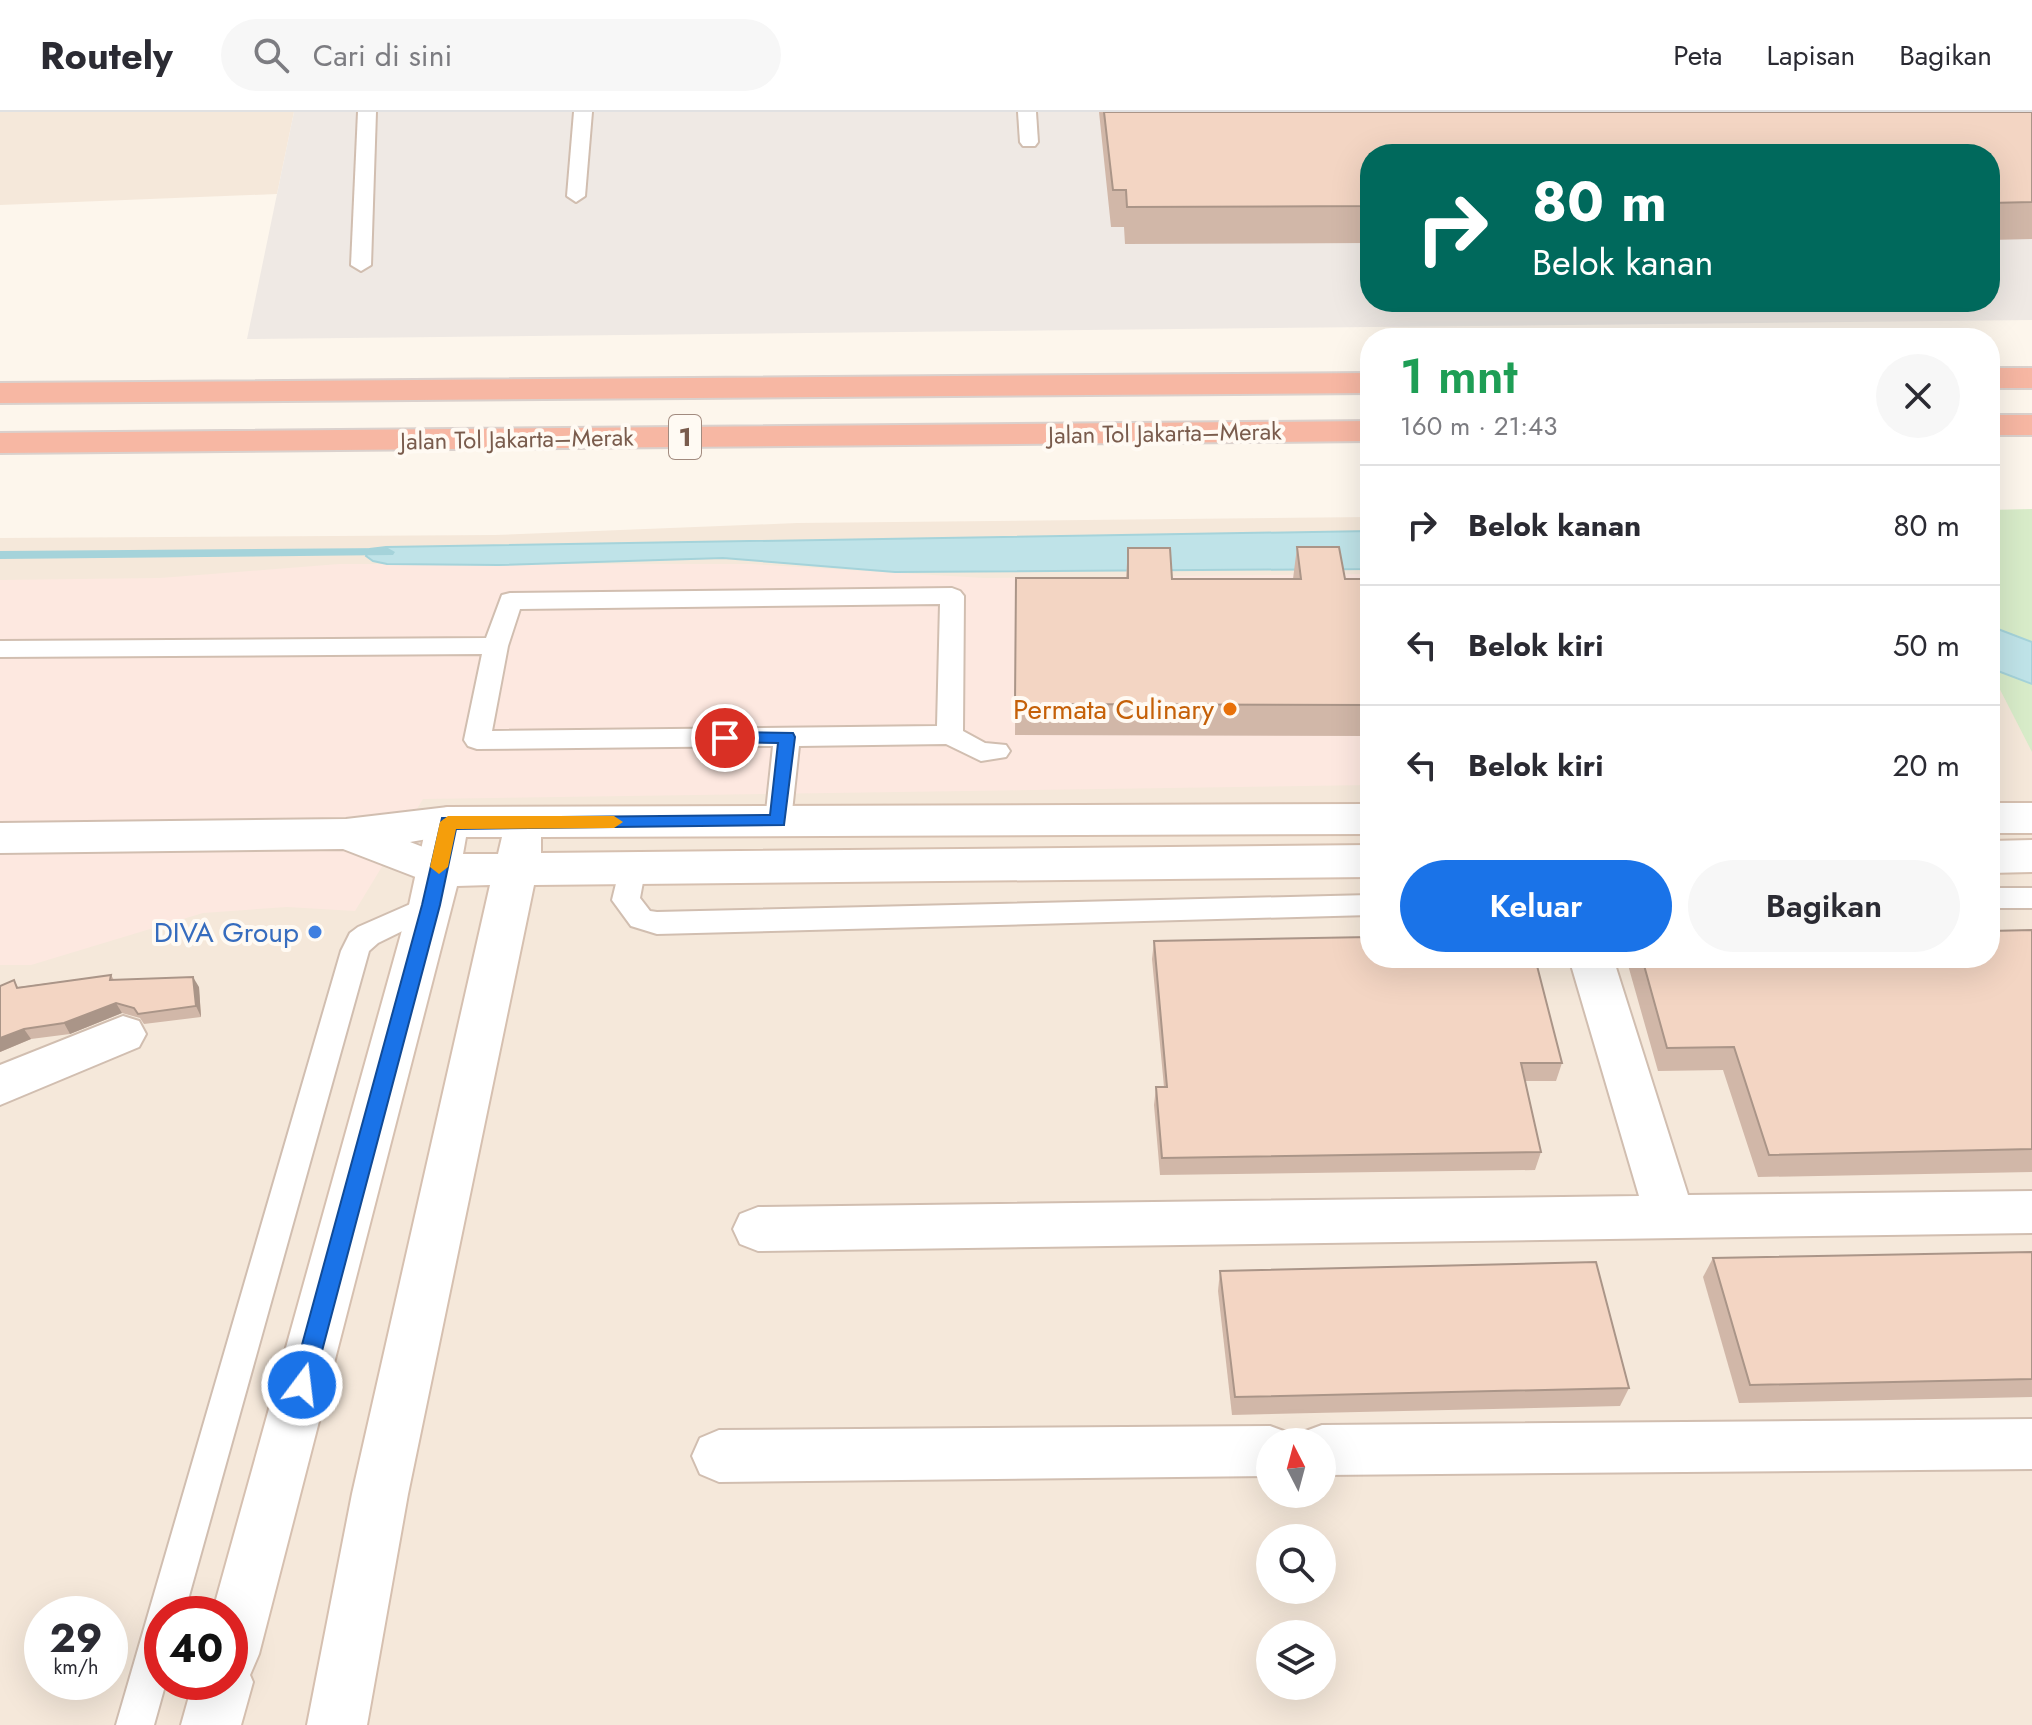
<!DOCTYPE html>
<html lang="id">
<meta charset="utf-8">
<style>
:root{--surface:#fff;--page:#f7f7f7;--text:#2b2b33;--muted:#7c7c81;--line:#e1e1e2;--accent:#1a73e8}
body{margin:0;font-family:Jost,sans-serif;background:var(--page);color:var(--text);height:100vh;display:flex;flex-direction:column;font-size:30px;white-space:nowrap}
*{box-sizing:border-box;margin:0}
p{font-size:26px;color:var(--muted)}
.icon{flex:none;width:44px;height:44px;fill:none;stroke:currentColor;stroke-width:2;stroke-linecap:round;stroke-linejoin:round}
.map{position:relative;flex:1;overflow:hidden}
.sheet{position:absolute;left:1360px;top:216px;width:640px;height:640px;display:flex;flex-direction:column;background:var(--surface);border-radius:32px;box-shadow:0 8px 32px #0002}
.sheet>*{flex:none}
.top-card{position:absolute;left:1360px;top:32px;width:640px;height:168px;border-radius:32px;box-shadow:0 8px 32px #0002;background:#00695c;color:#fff;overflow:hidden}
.needle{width:52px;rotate:354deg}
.fabs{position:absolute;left:1256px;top:1316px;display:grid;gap:16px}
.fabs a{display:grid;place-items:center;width:80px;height:80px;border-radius:50%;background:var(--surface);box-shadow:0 8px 32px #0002;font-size:40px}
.speed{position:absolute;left:24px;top:1484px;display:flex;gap:16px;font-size:40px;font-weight:700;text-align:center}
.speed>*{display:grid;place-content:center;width:104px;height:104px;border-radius:50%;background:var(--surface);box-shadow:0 8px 32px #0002;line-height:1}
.speed small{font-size:20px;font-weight:400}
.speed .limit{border:12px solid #d22;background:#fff;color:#111}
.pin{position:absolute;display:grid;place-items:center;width:68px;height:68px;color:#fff;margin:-34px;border:4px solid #fff;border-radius:50%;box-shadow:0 2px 8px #0007}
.me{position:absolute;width:88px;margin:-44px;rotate:15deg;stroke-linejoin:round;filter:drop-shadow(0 0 6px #0008)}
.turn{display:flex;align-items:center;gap:28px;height:168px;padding:0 40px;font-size:36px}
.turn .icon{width:104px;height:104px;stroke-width:2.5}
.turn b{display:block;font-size:56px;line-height:68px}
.round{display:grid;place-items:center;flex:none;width:84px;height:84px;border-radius:42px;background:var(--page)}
.headline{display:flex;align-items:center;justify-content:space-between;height:136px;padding:0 40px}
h1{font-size:48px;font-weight:600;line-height:60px;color:#1e9e55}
.button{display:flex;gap:16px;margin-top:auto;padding:16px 40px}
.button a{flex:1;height:92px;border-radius:48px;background:var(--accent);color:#fff;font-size:32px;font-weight:600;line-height:92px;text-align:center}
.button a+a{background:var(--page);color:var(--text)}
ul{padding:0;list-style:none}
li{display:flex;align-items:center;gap:24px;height:120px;padding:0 40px;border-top:2px solid var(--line)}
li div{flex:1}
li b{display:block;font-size:30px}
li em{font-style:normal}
header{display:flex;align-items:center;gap:48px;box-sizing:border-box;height:112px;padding:0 40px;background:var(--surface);border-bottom:2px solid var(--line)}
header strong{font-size:38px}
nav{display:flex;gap:44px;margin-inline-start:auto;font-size:28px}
.search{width:560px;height:72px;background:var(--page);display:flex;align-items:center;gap:20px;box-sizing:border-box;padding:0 28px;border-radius:44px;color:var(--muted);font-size:30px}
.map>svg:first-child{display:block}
</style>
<header>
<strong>Routely</strong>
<div class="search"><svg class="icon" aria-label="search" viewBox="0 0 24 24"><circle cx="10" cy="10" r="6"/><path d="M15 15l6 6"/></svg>Cari di sini</div>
<nav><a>Peta</a><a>Lapisan</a><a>Bagikan</a></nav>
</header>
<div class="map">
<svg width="2032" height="1613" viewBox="0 0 2032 1613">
<rect width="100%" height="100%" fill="#fdf6ec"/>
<g fill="#f5e8da" fill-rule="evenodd">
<polygon points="0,0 294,0 277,82 0,93"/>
<path d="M1990,399H2032V1613H0V426L495,423L797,411L1370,405V846H1990ZM1270,1330H1322V1382H1270ZM1270,1426H1322V1478H1270ZM42,1502H110V1570H42ZM162,1502H230V1570H162ZM1270,1522H1322V1574H1270Z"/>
</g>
<polygon fill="#fde8e0" points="339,452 751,452 984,466 1370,462 1370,673 423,687 355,799 287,795 203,801 31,853 0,853 0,468 160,466"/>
<path fill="#efe9e4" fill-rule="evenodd" d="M294,0H2032V208L247,227ZM1370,42H1990V190H1370Z"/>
<polygon fill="#d8ecc9" points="2032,397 2032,640 1990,558 1990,398"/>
<g fill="#bfe3e8" stroke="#a5d3da" stroke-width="2">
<polygon points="1370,419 1370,457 895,460 723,446 498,453 387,452 373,449 366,444 370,437 386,435"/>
<polygon points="1990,514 2032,530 2032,572 1990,556"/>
</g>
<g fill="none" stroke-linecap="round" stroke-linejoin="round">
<polygon fill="#a5d3da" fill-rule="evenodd" points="388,436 395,440 393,443 0,447 0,439"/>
<g stroke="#d1beb0" stroke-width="4">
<g id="lane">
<polygon points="358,0 376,0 371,153 361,159 351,153"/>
<polygon points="574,0 592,0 585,84 576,90 567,84"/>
<polygon points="1018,0 1036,0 1038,30 1035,34 1023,34 1020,30"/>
<path d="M952,476L960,479L964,484L963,619L985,631L1006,633L1010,639L1006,645L981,649L946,632L799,634L791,709L787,716L778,719L769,716L765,709L773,634L477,637L468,634L464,628L482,542L0,545V529L486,526L502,483L510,481ZM940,492L937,614L492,619L508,534L520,497Z"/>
<polygon points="632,744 642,747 646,754 640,786 650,799 657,800 1370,783 1370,803 657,822 631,814 612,788 622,747"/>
<rect x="1990" y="776" width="42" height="20"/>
<polygon points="431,783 441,786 445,793 441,800 378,831 369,839 184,1502 162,1502 162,1570 166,1570 154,1613 116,1613 341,839 350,821 358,815"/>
</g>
</g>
<g stroke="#d1beb0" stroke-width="4">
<g id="street">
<polygon points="448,695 463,699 469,710 463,721 410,730 454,747 461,758 454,769 439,774 343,737 0,741 0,711 346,707"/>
<polygon points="1569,846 1613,846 1688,1083 2032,1079 2032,1121 758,1139 740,1132 733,1117 740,1102 758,1095 1639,1084"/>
<polygon points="123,904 139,909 146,922 139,935 0,993 0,953"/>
<polygon points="2032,1307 2032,1357 1322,1363 1322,1330 1298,1330 1303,1320 1322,1313"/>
<polygon points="1270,1314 1289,1321 1293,1330 1270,1330 1270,1364 719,1370 700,1362 692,1344 700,1326 719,1318"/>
</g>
</g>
<g stroke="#d6c0b0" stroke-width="4">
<g id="secondary">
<rect x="1990" y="691" width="42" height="30"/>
<path d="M1370,692V722L541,725V741L1370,733V765L534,773L408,1382L367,1613H307L352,1382L490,773L457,774L259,1542L250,1563L253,1570L241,1613H181L193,1570H230V1502H212L409,793L427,710L433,699L448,695ZM466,725H502L498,742H463Z"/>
<polygon points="2032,728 2032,760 1990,761 1990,729"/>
</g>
</g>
<g stroke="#dad1cd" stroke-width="4">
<g id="highway">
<rect x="1990" y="256" width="42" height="20"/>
<polygon points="1370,261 1370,281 0,291 0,271"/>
<rect x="1990" y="303" width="42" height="20"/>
<polygon points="1370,309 1370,329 0,341 0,321"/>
</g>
</g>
<use href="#lane" fill="#fff" fill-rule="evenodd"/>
<use href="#street" fill="#fff" fill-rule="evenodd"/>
<use href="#secondary" fill="#fff" fill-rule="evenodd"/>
<use href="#highway" fill="#f7b7a3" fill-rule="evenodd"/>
</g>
<g fill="#d1b7a8">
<polygon points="1099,0 2032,0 2032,127 1990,128 1990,42 1370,42 1370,131 1125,132 1124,115 1111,115"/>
<polygon points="1297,435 1345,467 1370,467 1370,624 1015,623 1016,466 1126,466 1128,436 1172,467 1293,467"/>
<polygon points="2032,818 2032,1060 1758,1065 1723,958 1658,959 1626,846 1990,846"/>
<polygon points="1154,829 1562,951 1556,969 1525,969 1541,1040 1535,1058 1160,1063 1154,993 1156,975 1164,975 1152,847"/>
<polygon points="111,863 114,868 199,875 201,905 144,912 140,906 122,901 70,922 31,927 0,940 14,868 18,875"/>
<polygon points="2032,1140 2032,1285 1739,1291 1703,1165 1713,1146"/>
<polygon points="1220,1159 1629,1276 1620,1294 1232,1303 1218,1179"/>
</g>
<g fill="#aa9588">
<polygon points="193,865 199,875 201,905 196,894"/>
<polygon points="116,891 122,901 70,922 64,911"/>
<polygon points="24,917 31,927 0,940 0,926"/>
</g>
<g fill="#f3d5c3" stroke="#aa9588" stroke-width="2">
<polygon points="1104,0 2032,0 2032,90 1990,91 1990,42 1370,42 1370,94 1127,95 1126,78 1113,78"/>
<polygon points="1297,435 1339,435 1345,467 1370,467 1370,593 1015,592 1016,466 1128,466 1128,436 1170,436 1172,467 1301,467"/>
<polygon points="2032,818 2032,1037 1769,1043 1734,935 1667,936 1642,846 1990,846 1990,819"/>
<polygon points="1370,825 1370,846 1535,846 1562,951 1521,951 1541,1040 1162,1046 1156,975 1167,975 1154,829"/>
<polygon points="111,863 110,868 193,865 196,894 138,902 134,896 116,891 64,911 24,917 0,926 0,874 14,868 17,876"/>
<polygon points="2032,1140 2032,1267 1750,1273 1713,1146"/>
<polygon points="1596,1150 1629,1276 1235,1285 1220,1159"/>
</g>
<polygon fill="#1a73e8" stroke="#114b97" stroke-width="2" points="725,620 793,621 795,625 784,713 456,717 440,793 313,1273 310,1280 302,1283 295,1280 291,1273 422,793 442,706 770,703 778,631 719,630 716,626 719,622"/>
<polygon fill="#f59e0b" points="448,704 614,704 623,710 614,716 456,717 448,755 439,762 430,755 440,710"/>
<circle fill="#e8710a" stroke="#fffaf3" stroke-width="3" cx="1230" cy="597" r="8"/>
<circle fill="#3f7fe0" stroke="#fffaf3" stroke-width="3" cx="315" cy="820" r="8"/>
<g text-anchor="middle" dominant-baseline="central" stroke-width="8" stroke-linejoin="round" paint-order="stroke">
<g font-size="24" fill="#7a5c4d" stroke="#fffaf3">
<text transform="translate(1165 321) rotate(-1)">Jalan Tol Jakarta–Merak</text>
<text transform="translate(517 327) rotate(-1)">Jalan Tol Jakarta–Merak</text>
</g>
<rect fill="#fffaf3" stroke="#a28b7f" stroke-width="2" x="669" y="303" width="32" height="44" rx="6"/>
<g font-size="26" font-weight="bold" fill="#7a5c4d">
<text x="685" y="325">1</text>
</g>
<g font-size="28" fill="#c56008" stroke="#fffaf3" text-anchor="end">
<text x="1214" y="597">Permata Culinary</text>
</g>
<g font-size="28" fill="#366cbe" stroke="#fffaf3" text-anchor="end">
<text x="299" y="820">DIVA Group</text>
</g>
</g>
</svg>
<div class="fabs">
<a><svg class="needle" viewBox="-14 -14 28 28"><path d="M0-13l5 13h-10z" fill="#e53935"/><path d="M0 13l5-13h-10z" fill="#7c7c81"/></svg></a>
<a><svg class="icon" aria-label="search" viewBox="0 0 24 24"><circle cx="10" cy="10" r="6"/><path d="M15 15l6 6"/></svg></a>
<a><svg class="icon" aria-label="layers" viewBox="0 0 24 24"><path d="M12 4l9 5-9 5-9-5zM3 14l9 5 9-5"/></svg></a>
</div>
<div class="speed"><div>29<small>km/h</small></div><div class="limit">40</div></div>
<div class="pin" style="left:725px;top:626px;background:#d93025"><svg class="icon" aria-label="arrive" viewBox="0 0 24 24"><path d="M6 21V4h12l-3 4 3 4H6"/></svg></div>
<svg class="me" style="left:302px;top:1273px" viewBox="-20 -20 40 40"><circle r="17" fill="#1a73e8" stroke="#fff" stroke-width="3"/><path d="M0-11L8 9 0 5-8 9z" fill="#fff"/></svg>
<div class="top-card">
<div class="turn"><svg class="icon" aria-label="right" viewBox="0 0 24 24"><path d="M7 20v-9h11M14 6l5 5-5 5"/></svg><div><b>80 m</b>Belok kanan</div></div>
</div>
<section class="sheet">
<div class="headline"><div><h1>1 mnt</h1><p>160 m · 21:43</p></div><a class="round"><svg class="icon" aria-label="close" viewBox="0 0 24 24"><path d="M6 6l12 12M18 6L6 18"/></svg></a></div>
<ul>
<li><svg class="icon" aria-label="right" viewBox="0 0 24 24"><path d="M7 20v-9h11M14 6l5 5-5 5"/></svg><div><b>Belok kanan</b></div><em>80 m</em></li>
<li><svg class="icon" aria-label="left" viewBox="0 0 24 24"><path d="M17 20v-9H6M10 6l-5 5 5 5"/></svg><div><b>Belok kiri</b></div><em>50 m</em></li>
<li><svg class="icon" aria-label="left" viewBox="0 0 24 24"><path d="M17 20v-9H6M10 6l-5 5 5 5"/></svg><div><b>Belok kiri</b></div><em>20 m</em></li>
</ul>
<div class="button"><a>Keluar</a><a>Bagikan</a></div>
</section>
</div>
